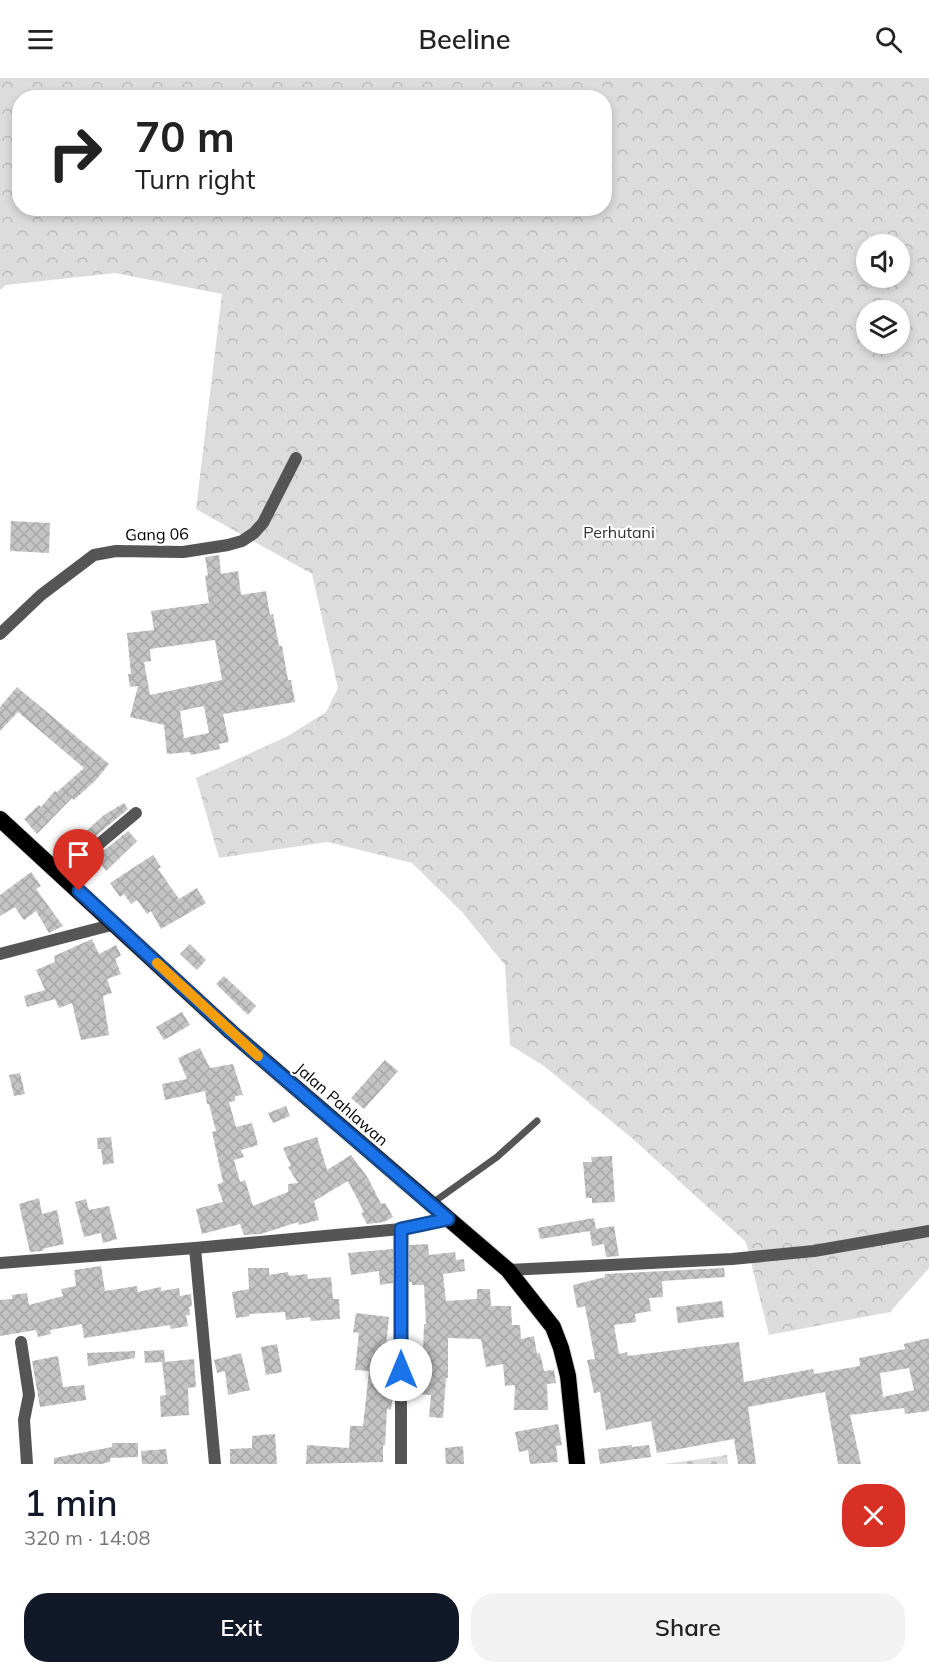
<!DOCTYPE html>
<meta charset="utf-8">
<style>
:root{--surface:#fff;--page:#f2f2f2;--text:#222;--muted:#767676;--accent:#111827}
body{margin:0;font-family:Mulish,sans-serif;background:var(--page);color:var(--text);height:100vh;display:flex;flex-direction:column;font-size:22px;white-space:nowrap}
*{box-sizing:border-box;margin:0}
p{font-size:20px;color:var(--muted)}
.icon{flex:none;width:33px;height:33px;fill:none;stroke:currentColor;stroke-width:2;stroke-linecap:round;stroke-linejoin:round}
.map{position:relative;height:1386px;overflow:hidden}
.panel{display:flex;flex-direction:column;background:var(--surface);flex:1}
.panel>*{flex:none}
.guide{position:absolute;left:12px;top:12px;width:600px;height:126px;border-radius:24px;box-shadow:0 3px 9px #0003;background:#fff;color:var(--text);overflow:hidden}
.buttons{position:absolute;left:856px;top:156px;display:grid;gap:12px}
.buttons a{display:grid;place-items:center;width:54px;height:54px;border-radius:50%;background:var(--surface);box-shadow:0 3px 9px #0003;font-size:30px}
.pin{position:absolute;display:grid;place-items:center;width:51px;height:51px;color:#fff;margin:-62px -26px;border-radius:50% 50% 50% 0;rotate:-45deg;box-shadow:0 0 6px #0007}
.pin .icon{rotate:45deg}
.me{position:absolute;width:66px;margin:-33px;rotate:0deg;stroke-linejoin:round;filter:drop-shadow(0 0 4px #0008)}
.turn{display:flex;align-items:center;gap:21px;height:126px;padding:0 24px;font-size:27px}
.turn .icon{width:78px;height:78px;stroke-width:2.5}
.turn b{display:block;font-size:42px;line-height:51px}
.round{display:grid;place-items:center;flex:none;width:63px;height:63px;border-radius:24px;background:var(--page)}
.headline{display:flex;align-items:center;justify-content:space-between;height:102px;padding:0 24px}
h1{font-size:36px;font-weight:600;line-height:45px;color:var(--accent)}
.action{display:flex;gap:12px;margin-top:auto;padding:12px 24px}
.action a{flex:1;height:69px;border-radius:24px;background:var(--accent);color:#fff;font-size:24px;font-weight:600;line-height:69px;text-align:center}
.action a+a{background:var(--page);color:var(--text)}
header{display:flex;justify-content:space-between;align-items:center;height:78px;padding:0 24px;background:var(--surface);font-size:27px;font-weight:600}
.map>svg:first-child{display:block}
</style>
<header><svg class="icon" aria-label="menu" viewBox="0 0 24 24"><path d="M4 6h16M4 12h16M4 18h16"/></svg>Beeline<svg class="icon" aria-label="search" viewBox="0 0 24 24"><circle cx="10" cy="10" r="6"/><path d="M15 15l6 6"/></svg></header>
<div class="map">
<svg width="929" height="1386" viewBox="0 0 929 1386">
<defs>
<pattern id="forest-crowns" width="20" height="18" patternUnits="userSpaceOnUse" patternTransform="scale(1.5)"><rect width="20" height="18" fill="#dcdcdc"/><path d="M2 6a3 3 0 1 1 6 0M12 15a3 3 0 1 1 6 0" fill="none" stroke="#bbb"/></pattern>
<pattern id="cemetery-stones" width="16" height="16" patternUnits="userSpaceOnUse" patternTransform="scale(1.5)"><rect width="16" height="16" fill="#dcdcdc"/><path d="M2 7V4a2 2 0 0 1 4 0v3zM10 15v-3a2 2 0 0 1 4 0v3z" fill="#bbb"/></pattern>
<pattern id="building-cross-hatch" width="8" height="8" patternUnits="userSpaceOnUse" patternTransform="scale(1.5)"><rect width="8" height="8" fill="#c4c4c4"/><path d="M0 0l8 8M0 8l8-8" fill="none" stroke="#a7a7a7"/></pattern>
</defs>
<rect width="100%" height="100%" fill="#fff"/>
<path fill="url(#forest-crowns)" fill-rule="evenodd" d="M0,0H929V1190L890,1234L769,1257L746,1164L633,1061L544,988L510,967L505,887L463,835L412,785L328,764L219,780L196,700L288,658L326,634L338,610L312,496L196,431L222,216L115,195L6,207L0,212ZM20,20H604V130H20ZM867,166H900V200H867ZM867,232H900V266H867Z"/>
<polygon fill="url(#cemetery-stones)" points="727,1377 728,1386 665,1386"/>
<g fill="url(#building-cross-hatch)" fill-rule="evenodd">
<polygon points="11,443 50,445 49,475 10,473"/>
<path d="M219,477L221,496L238,493L241,517L266,513L270,537L273,536L279,568H282L288,602H291L295,624L223,636L229,664L219,666L220,671L191,677L190,674L167,676L164,647L130,639L138,608L130,609L128,596H131L127,555L154,552L151,533L209,525L205,498L208,497L205,479ZM215,562L222,602L150,617L144,584L151,583L150,571ZM204,628L209,655L184,660L180,633Z"/>
<polygon points="17,609 109,686 96,702 74,722 72,720 37,756 24,741 39,727 41,729 55,713 57,714 84,690 18,634 0,653 0,629"/>
<polygon points="124,725 128,731 72,778 66,772 104,737"/>
<polygon points="128,753 137,763 106,793 96,779"/>
<polygon points="153,777 161,789 158,791 179,821 197,810 206,825 161,851 151,833 147,836 137,822 131,826 124,816 120,819 110,805"/>
<polygon points="31,794 41,808 36,811 63,848 49,855 36,833 24,842 15,829 0,838 0,817"/>
<polygon points="92,861 99,876 116,867 121,877 115,881 121,896 107,901 112,915 103,918 109,957 81,962 72,925 59,930 55,921 27,929 24,918 45,912 36,892 55,884 54,878"/>
<polygon points="190,866 206,882 197,892 180,876"/>
<polygon points="224,898 256,928 248,937 216,906"/>
<polygon points="182,934 190,947 164,962 156,949"/>
<polygon points="200,970 210,990 233,986 243,1017 235,1018 235,1023 229,1024 236,1049 252,1045 258,1067 241,1072 244,1079 234,1082 240,1104 245,1102 253,1128 288,1114 288,1106 298,1105 288,1089 291,1088 283,1070 317,1059 327,1092 351,1077 368,1100 381,1126 385,1125 393,1139 384,1144 367,1146 361,1135 364,1134 348,1103 314,1123 319,1142 299,1147 298,1144 261,1156 244,1157 240,1146 202,1156 196,1131 223,1124 217,1107 223,1104 212,1054 216,1053 209,1026 207,1026 205,1013 165,1022 162,1006 187,1001 178,980"/>
<polygon points="385,982 398,993 364,1031 351,1020"/>
<polygon points="20,995 25,1016 14,1018 9,997"/>
<polygon points="286,1028 290,1038 273,1045 268,1035"/>
<polygon points="111,1059 114,1085 103,1087 101,1071 98,1071 97,1060"/>
<polygon points="612,1078 615,1124 592,1125 592,1120 586,1120 583,1084 592,1084 591,1079"/>
<polygon points="39,1120 42,1136 57,1132 64,1166 42,1171 43,1173 30,1174 19,1126"/>
<polygon points="86,1121 89,1132 109,1128 117,1161 103,1165 101,1155 84,1159 75,1124"/>
<polygon points="594,1140 596,1151 614,1148 619,1178 606,1179 604,1166 592,1168 590,1153 540,1161 538,1150"/>
<polygon points="428,1166 429,1177 455,1174 456,1182 464,1181 465,1193 443,1196 446,1223 477,1221 477,1211 490,1211 491,1228 511,1228 512,1247 520,1247 521,1261 534,1258 537,1276 540,1275 544,1293 554,1292 556,1305 547,1306 548,1332 514,1332 515,1307 505,1308 503,1286 486,1289 481,1261 448,1260 448,1300 446,1300 443,1340 429,1339 431,1317 418,1316 419,1303 422,1303 424,1246 426,1246 424,1207 412,1207 412,1204 409,1204 409,1167"/>
<polygon points="393,1171 393,1205 380,1207 379,1193 351,1197 348,1175"/>
<polygon points="101,1188 105,1213 137,1208 138,1214 161,1209 161,1213 179,1210 180,1218 191,1216 192,1228 189,1229 190,1237 186,1237 188,1248 171,1251 170,1247 84,1260 82,1246 50,1252 51,1256 38,1259 36,1252 0,1258 0,1222 12,1221 12,1217 27,1215 29,1227 63,1218 61,1211 76,1208 74,1192"/>
<polygon points="248,1190 269,1190 269,1197 288,1194 289,1198 307,1196 308,1201 331,1199 333,1221 339,1221 340,1241 311,1243 310,1239 286,1242 285,1234 249,1236 250,1238 236,1240 232,1214 249,1211"/>
<path d="M724,1190L725,1199L662,1203L663,1219L649,1220L651,1233L635,1236L636,1244L614,1247L619,1276L627,1274L628,1278L739,1264L744,1304L813,1291L814,1296L860,1288L859,1280L905,1271L904,1266L929,1260V1333L905,1336L904,1330L850,1337L861,1386H838L825,1314L748,1329L756,1386H738L734,1361L657,1375L651,1343L606,1352L600,1314L594,1315L587,1282L595,1281L585,1228L577,1230L573,1207L605,1199V1196ZM909,1290L914,1312L883,1319L880,1295Z"/>
<polygon points="722,1223 724,1239 678,1245 676,1229"/>
<polygon points="356,1235 389,1239 385,1277 389,1277 386,1315 393,1316 391,1332 387,1331 385,1367 383,1367 383,1384 306,1386 307,1367 349,1370 350,1348 363,1348 369,1293 355,1292 359,1255 353,1254"/>
<polygon points="277,1266 282,1294 266,1297 261,1269"/>
<polygon points="164,1272 165,1284 194,1281 196,1309 188,1310 189,1337 161,1339 160,1318 166,1317 162,1284 145,1285 144,1273"/>
<polygon points="135,1273 135,1280 88,1288 87,1275"/>
<polygon points="241,1275 250,1312 228,1317 225,1293 217,1295 214,1282"/>
<polygon points="58,1278 63,1309 84,1307 86,1322 40,1329 32,1283"/>
<polygon points="558,1346 562,1367 556,1368 558,1384 530,1386 528,1372 519,1374 515,1354"/>
<polygon points="275,1356 277,1386 230,1386 230,1371 252,1370 252,1358"/>
<polygon points="112,1365 138,1365 138,1379 110,1380 110,1384 101,1386 54,1386 54,1380 112,1369"/>
<polygon points="632,1367 632,1369 649,1367 651,1379 600,1386 598,1371"/>
<polygon points="463,1368 464,1386 446,1386 445,1370"/>
<polygon points="166,1371 168,1386 142,1386 141,1373"/>
</g>
<g fill="none" stroke-linecap="round" stroke-linejoin="round">
<g stroke="#dbdbdb" stroke-width="18">
<polyline id="trunk" points="0,741 231,954 508,1192 553,1249 561,1270 568,1298 577,1386"/>
</g>
<polyline stroke="#555" stroke-width="7" points="431,1126 497,1079 537,1043"/>
<g stroke="#555" stroke-width="12">
<polyline points="0,556 41,517 94,477 116,473 183,474 228,467 242,463 254,455 263,445 296,380"/>
<polyline points="62,797 136,735"/>
<polyline points="0,876 115,846"/>
<polyline points="401,1151 401,1386"/>
<polyline points="195,1170 215,1386"/>
<polyline points="0,1185 195,1170 401,1151 448,1141"/>
<polyline points="508,1192 732,1181 814,1173 929,1153"/>
<polyline points="21,1264 29,1317 24,1342 27,1386"/>
</g>
<use href="#trunk" stroke="#000" stroke-width="16"/>
</g>
<g fill="none" stroke-linecap="round" stroke-linejoin="round">
<g stroke="#114b97" stroke-width="15">
<polyline id="route" points="79,813 231,954 448,1141 401,1151 401,1292"/>
</g>
<use href="#route" stroke="#1a73e8" stroke-width="10"/>
<polyline stroke="#f59e0b" stroke-width="10" points="157,885 258,978"/>
</g>
<g text-anchor="middle" dominant-baseline="central" stroke-width="4.5" stroke-linejoin="round" paint-order="stroke">
<g font-size="16" fill="#333" stroke="#fff">
<text x="619" y="454">Perhutani</text>
</g>
<g font-size="16" fill="#000" stroke="#fff">
<text transform="translate(157 456) rotate(-1)">Gang 06</text>
<text transform="translate(342 1026) rotate(41)">Jalan Pahlawan</text>
</g>
</g>
</svg>
<div class="buttons">
<a><svg class="icon" aria-label="sound" viewBox="0 0 24 24"><path d="M4 9h4l5-4v14l-5-4H4zM17 9q2 3 0 6"/></svg></a>
<a><svg class="icon" aria-label="layers" viewBox="0 0 24 24"><path d="M12 4l9 5-9 5-9-5zM3 14l9 5 9-5"/></svg></a>
</div>
<div class="pin" style="left:79px;top:813px;background:#d93025"><svg class="icon" aria-label="arrive" viewBox="0 0 24 24"><path d="M6 21V4h12l-3 4 3 4H6"/></svg></div>
<svg class="me" style="left:401px;top:1292px" viewBox="-20 -20 40 40"><circle r="19" fill="#fff"/><path d="M0-13L10 11 0 6-10 11z" fill="#1a73e8"/></svg>
<div class="guide">
<div class="turn"><svg class="icon" aria-label="right" viewBox="0 0 24 24"><path d="M7 20v-9h11M14 6l5 5-5 5"/></svg><div><b>70 m</b>Turn right</div></div>
</div>
</div>
<section class="panel">
<div class="headline"><div><h1>1 min</h1><p>320 m · 14:08</p></div><a class="round" style="background:#d93025;color:#fff"><svg class="icon" aria-label="close" viewBox="0 0 24 24"><path d="M6 6l12 12M18 6L6 18"/></svg></a></div>
<div class="action"><a>Exit</a><a>Share</a></div>
</section>
